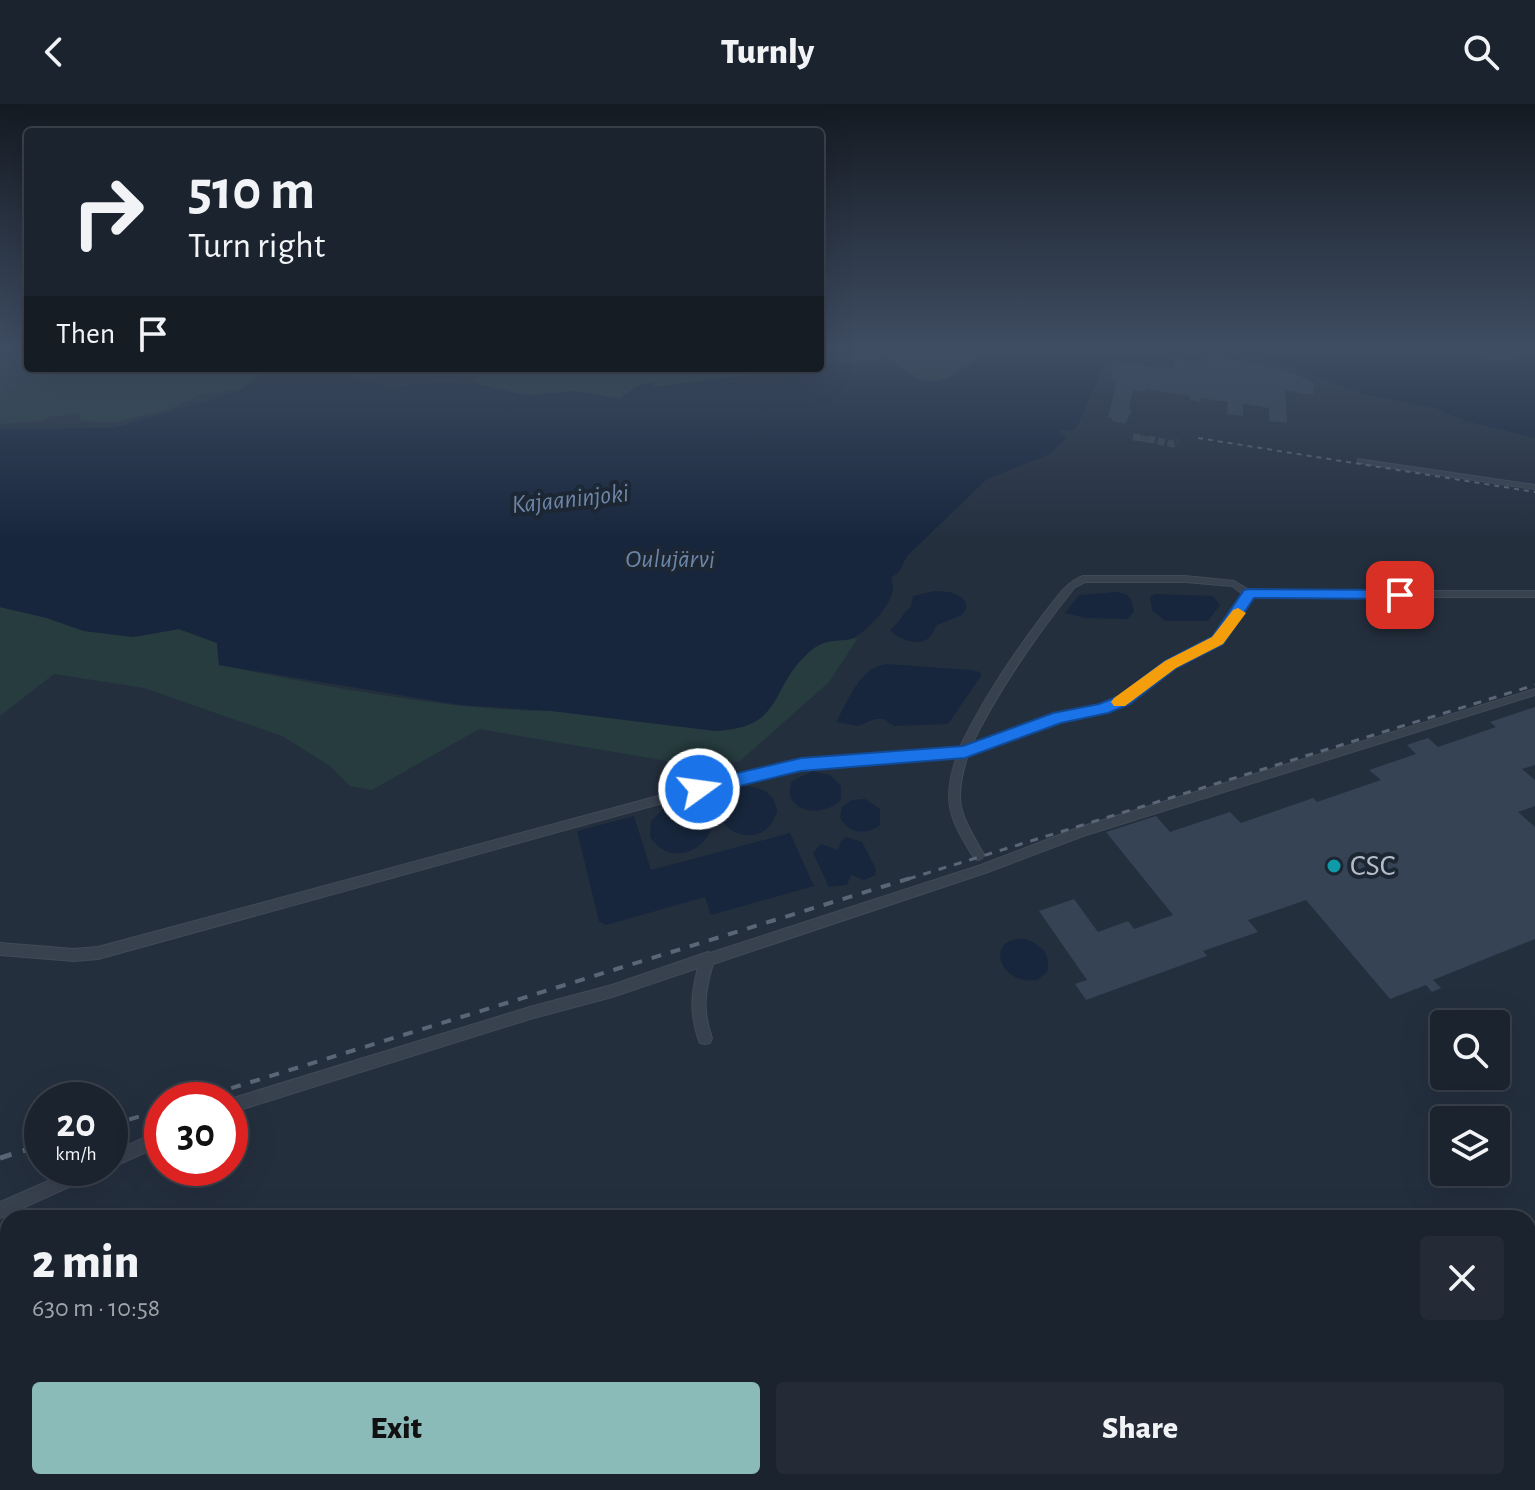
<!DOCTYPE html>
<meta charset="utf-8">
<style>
:root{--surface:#1b232e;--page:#242b36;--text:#f1f3f6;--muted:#a0a4aa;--line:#39404a;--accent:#8bbbb9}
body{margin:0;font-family:"Alegreya Sans",sans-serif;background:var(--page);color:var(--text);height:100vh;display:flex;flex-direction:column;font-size:30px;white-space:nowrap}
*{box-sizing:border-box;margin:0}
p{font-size:26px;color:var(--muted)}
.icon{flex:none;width:44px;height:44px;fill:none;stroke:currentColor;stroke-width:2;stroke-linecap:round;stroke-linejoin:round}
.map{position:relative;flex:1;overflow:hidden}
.side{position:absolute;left:0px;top:1106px;width:1536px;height:280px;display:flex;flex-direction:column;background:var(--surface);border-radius:24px 24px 0 0;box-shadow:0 8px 32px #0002,0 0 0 2px var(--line)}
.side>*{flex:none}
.banner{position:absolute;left:24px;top:24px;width:800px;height:244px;border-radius:8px;box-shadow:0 8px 32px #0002,0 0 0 2px var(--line);background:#1b232e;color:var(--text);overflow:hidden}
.fabs{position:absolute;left:1430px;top:906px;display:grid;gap:16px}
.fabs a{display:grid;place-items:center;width:80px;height:80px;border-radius:8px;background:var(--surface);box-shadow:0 8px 32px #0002,0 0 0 2px var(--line);font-size:40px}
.speed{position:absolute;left:24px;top:978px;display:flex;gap:16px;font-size:40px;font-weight:700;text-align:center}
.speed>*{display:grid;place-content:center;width:104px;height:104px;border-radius:50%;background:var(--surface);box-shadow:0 8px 32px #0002,0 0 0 2px var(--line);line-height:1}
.speed small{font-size:20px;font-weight:400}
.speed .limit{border:12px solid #d22;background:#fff;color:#111}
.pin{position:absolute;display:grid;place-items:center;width:68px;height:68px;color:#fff;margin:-34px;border-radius:16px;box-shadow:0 4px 12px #0006}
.me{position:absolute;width:88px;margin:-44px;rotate:76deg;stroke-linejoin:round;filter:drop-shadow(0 0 6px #0008)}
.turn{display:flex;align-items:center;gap:28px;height:168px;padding:0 32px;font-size:36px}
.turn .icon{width:104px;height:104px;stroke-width:2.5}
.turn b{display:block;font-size:56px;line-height:68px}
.then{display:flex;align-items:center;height:76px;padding:0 32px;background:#0003;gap:16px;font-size:30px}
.round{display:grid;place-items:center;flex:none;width:84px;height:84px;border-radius:8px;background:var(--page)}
.head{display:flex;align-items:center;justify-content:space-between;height:136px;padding:0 32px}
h1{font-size:48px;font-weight:800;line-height:60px}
.button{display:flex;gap:16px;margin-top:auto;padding:16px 32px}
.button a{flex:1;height:92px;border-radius:8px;background:var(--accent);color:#111;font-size:32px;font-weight:800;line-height:92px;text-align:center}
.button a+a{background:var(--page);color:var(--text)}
header{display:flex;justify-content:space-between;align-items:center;height:104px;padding:0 32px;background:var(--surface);font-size:36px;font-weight:800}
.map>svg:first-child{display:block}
</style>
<header><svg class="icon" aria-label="back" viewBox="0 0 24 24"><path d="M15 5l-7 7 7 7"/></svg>Turnly<svg class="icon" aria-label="search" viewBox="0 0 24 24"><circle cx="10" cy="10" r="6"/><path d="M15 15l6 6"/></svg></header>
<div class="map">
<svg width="1535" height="1386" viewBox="0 0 1535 1386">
<rect width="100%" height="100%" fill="#242f3e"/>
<g fill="#263c3f">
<polygon points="0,243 28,243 28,256 20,268 28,263 270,264 240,285 203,289 172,304 114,319 80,317 81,310 47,313 44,317 0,320"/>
<path d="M820,243H970L979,254C938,281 929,289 888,254C810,266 731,272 653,283V279L635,283L620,295C605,292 586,286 570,287C542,288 495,299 471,276L489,264H820Z"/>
<path d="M1436,243H1509L1518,245L1535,243V249C1507,263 1464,253 1436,243Z"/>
<path d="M0,503L47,514L84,527L133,533L179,525L217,539L219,561C327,582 440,606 551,607C625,608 701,600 776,596C784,576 804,546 826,538C836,534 848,536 858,534L829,578L740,657L702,663L479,625L372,686L350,682L330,662L282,632L144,584L54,570L0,612Z"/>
<polygon points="110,1378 254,1378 280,1386 104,1386"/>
<polygon points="443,1378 516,1378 574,1386 431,1386"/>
</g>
<g fill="#17263c">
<path d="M994,243H1197L1127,245L1108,252L1077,323L1070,327L1060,326L1059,330L1067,334L1048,351L987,375L907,452L899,468L892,473C891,477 893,480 893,484C893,501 861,535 846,536C832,537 822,537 811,546C768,583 786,624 715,627L551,607L460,601L219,561L217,539L179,525L133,533L84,527L47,514L0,503V325L114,324L239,287L272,264H357L350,271L360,278L375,276L390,284L438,278L475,280L529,292L573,287L620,295L635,283L653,278L654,283L888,254C936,295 950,275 994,243Z"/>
<path d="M1216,243H1429C1459,256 1504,264 1535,252V334L1466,317L1431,303L1362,290L1272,255Z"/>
<path d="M935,487L950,488L963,494L967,502L962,511L937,521C934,525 933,530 930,533C919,544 898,535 890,526C901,517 901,511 911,503L913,492Z"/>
<path d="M1117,488C1132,491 1131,494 1134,507L1128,515L1086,514L1065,509L1079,491Z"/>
<polygon points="1155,490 1213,492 1220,501 1208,517 1165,517 1152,506 1150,493"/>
<path d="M887,560L970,566L980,568L981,572L948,620L894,622L884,615H875L858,622L836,618C849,596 859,563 887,560Z"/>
<path d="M813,667L830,671L841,682V695C825,716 779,708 792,677Z"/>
<path d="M747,682C764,684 776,691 777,708C756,769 671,692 747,682Z"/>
<path d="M865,695L880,705V721C866,732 849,729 840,714L842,703L852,696Z"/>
<path d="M683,699C749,709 682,781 650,733L651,717L664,704Z"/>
<polygon points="634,712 651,766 790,729 814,782 711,811 705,793 606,821 599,817 577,727"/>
<polygon points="846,733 862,738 876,765 875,771 864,776 851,771 847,781 829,783 813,749 821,740 838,746 841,737"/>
<path d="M1026,835C1041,841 1052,851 1047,868L1037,876C997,882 984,831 1026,835Z"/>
</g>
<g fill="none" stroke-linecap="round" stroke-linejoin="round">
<g stroke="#17263c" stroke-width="5">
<polyline points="1528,1328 1535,1328"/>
<polyline points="146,1386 148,1378"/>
</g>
</g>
<g fill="#364354">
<polygon points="1205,251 1283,265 1314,279 1313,291 1285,286 1287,319 1269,317 1269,304 1243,300 1243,312 1227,310 1228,298 1200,294 1201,298 1190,296 1190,292 1145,285 1145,288 1133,286 1129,305 1132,306 1125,320 1112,317 1112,314 1108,313 1117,276 1111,275 1114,259 1174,264 1175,255 1203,259"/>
<polygon points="1535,603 1535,661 1522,665 1535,676 1535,702 1518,708 1535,723 1535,835 1433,876 1441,884 1432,888 1426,881 1390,895 1306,796 1248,816 1258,828 1203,847 1207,852 1086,896 1075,880 1087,876 1039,807 1074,795 1098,828 1128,817 1134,825 1173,811 1106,728 1156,712 1170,728 1230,708 1241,719 1313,694 1317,698 1381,676 1369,666 1416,650 1407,641 1428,634 1438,643 1496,623 1490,618"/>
</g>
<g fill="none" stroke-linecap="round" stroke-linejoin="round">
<g stroke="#3a4453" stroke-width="7" stroke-dasharray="7 3" stroke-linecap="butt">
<polyline points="1133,333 1142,334"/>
<polyline points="1148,335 1173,340 1178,338"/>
</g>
<g stroke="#414a57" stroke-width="2">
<g id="minor">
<polygon points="1139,332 1152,335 1148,337 1139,336"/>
<polygon points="1358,355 1535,381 1535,385 1361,359 1358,359"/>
<path d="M1083,472H1185L1234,477L1251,487H1535V493H1252L1221,539L1173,562L1129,598L1102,609L1061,617L968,651C952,699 961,710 984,751L982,754L978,756L974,754C950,715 941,698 957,652L801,664L699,689L98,855L74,857L0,851V839L74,845L98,843L699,681L801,656L959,645C982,597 1011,553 1043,511C1055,496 1065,479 1083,472ZM1085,478H1185L1232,482L1244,491L1215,535L1167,558L1121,594L1100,602L1055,611L971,642C999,584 1035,533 1075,483Z"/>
<path d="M1535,585V591L1083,732L988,768L713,860C705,886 702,907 712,934L710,939L705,940L700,939L698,934C690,909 691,889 698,864L612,893L530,915L230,1009V996H227L230,995L530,903L612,881L708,848L710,849L981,761L1080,723Z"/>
<polygon points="162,1026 162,1041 115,1062 110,1064 109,1064 110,1049"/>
<polygon points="78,1064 103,1064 100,1069 0,1114 0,1098"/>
<polygon points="0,1264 8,1266 8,1284 0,1282"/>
<polygon points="79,1378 99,1378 96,1386 76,1386"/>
</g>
</g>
<use href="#minor" fill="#38414e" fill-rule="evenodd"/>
<polyline stroke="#5a6575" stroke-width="2" stroke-dasharray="5 5" stroke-linecap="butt" points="1198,334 1535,388"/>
<polyline stroke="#5a6575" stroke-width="3" stroke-dasharray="8 8" stroke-linecap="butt" points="908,775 1535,581"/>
<g stroke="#5a6575" stroke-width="4" stroke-dasharray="10 10" stroke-linecap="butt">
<polyline points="193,996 914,773"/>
<polyline points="110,1021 162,1006"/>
<polyline points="23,1047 42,1041"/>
</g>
<polyline stroke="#5a6575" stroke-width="5" stroke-dasharray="12 12" stroke-linecap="butt" points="0,1054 29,1045"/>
</g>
<linearGradient id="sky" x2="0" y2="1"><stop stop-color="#141a22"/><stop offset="0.56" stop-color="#3f4d63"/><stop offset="1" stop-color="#3f4d63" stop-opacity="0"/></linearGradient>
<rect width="1535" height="437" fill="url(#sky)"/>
<polygon fill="#1a73e8" stroke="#114b97" stroke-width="2" points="1249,485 1400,486 1407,491 1400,495 1254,494 1223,540 1176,564 1130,600 1108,609 1061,619 965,654 801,667 699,692 690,685 699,678 801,654 963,642 1053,609 1099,600 1119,592 1165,557 1212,533 1244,486"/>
<polygon fill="#f59e0b" points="1238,504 1246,509 1223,540 1176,564 1125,602 1114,602 1111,598 1114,594 1165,557 1212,533 1233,506"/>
<circle fill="#0f9aa8" stroke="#1d2633" stroke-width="3" cx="1334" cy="762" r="8"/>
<g text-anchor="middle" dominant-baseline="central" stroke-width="8" stroke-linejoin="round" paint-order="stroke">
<g font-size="26" font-style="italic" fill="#6d86a8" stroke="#1d2633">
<text transform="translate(570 395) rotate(-6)">Kajaaninjoki</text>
<text x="670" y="455">Oulujärvi</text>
</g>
<g font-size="30" fill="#b4bcc9" stroke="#1d2633" text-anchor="start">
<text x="1350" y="762">CSC</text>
</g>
</g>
</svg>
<div class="fabs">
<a><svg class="icon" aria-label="search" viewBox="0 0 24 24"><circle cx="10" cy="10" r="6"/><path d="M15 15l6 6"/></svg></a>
<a><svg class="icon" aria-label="layers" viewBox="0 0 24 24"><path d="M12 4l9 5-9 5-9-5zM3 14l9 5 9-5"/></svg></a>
</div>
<div class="speed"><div>20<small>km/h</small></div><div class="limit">30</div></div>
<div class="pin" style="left:1400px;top:491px;background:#d93025"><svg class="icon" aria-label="arrive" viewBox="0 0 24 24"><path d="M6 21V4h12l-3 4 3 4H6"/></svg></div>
<svg class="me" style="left:699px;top:685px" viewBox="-20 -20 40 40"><circle r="17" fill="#1a73e8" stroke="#fff" stroke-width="3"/><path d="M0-11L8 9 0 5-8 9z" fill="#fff"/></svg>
<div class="banner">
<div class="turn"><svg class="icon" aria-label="right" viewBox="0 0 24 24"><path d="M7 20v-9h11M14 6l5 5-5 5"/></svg><div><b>510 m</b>Turn right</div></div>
<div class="then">Then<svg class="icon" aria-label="arrive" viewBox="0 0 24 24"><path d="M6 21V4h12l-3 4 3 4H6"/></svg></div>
</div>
<section class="side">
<div class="head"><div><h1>2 min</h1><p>630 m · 10:58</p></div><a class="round"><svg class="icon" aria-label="close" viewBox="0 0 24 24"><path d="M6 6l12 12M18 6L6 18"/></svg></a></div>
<div class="button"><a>Exit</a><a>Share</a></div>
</section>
</div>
